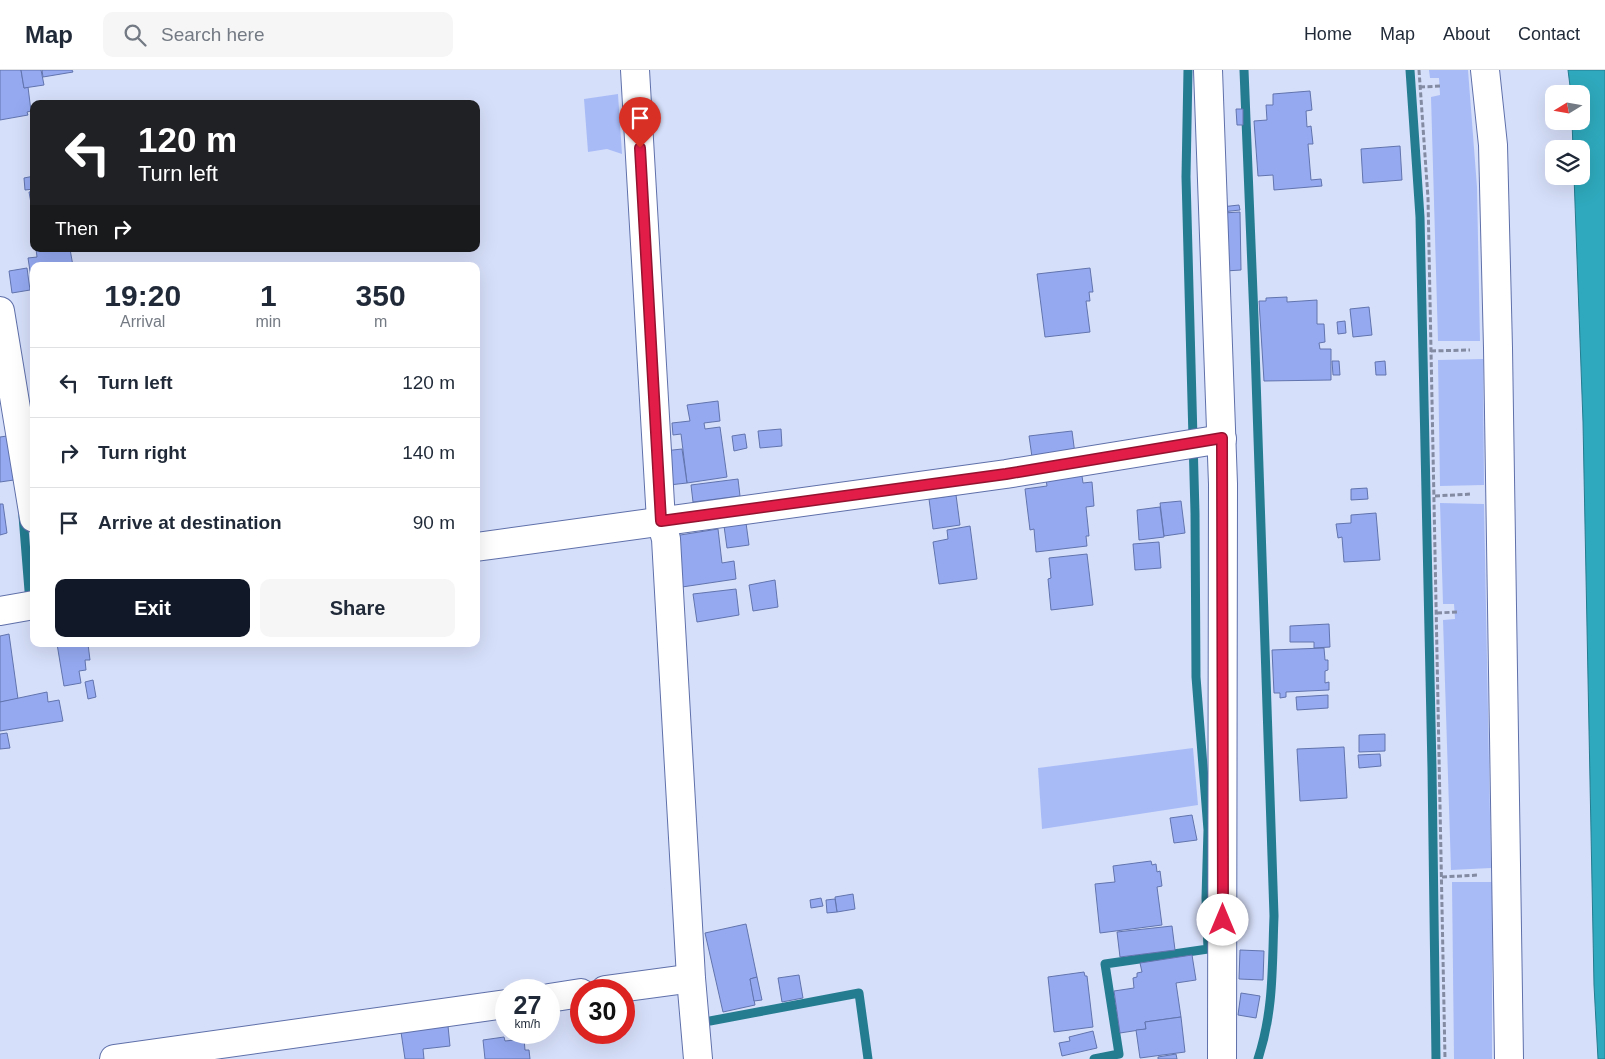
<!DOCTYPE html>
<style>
:root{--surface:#fff;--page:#f6f6f7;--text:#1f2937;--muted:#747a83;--line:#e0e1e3;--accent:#111827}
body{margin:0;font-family:Helvetica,sans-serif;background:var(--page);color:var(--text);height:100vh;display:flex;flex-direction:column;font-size:19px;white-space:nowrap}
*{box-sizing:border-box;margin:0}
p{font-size:16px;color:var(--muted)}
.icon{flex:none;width:28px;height:28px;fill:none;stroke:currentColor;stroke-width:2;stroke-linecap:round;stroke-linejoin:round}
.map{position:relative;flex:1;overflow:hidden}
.sheet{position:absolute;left:30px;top:192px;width:450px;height:385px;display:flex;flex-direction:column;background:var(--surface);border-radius:10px;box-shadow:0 5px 20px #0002}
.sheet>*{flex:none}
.hud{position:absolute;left:30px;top:30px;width:450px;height:152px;border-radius:10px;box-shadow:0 5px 20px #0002;background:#202124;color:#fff;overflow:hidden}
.needle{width:32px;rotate:259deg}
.tools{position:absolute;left:1545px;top:15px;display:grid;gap:10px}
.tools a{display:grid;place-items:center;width:45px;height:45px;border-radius:10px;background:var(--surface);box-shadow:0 5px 20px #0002;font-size:25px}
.speed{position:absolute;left:495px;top:909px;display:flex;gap:10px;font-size:25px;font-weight:700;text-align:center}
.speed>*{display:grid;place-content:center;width:65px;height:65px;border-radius:50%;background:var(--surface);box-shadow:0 5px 20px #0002;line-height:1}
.speed small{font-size:12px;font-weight:400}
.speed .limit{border:8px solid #d22;background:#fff;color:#111}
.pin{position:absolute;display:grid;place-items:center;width:42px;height:42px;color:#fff;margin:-51px -21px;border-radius:50% 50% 50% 0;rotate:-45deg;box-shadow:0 0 5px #0007}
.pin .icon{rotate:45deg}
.me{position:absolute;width:55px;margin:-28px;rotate:0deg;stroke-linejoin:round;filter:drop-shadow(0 0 4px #0008)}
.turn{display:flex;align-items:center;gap:18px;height:105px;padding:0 25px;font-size:22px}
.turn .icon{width:65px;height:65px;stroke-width:2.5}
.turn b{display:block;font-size:35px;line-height:42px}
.then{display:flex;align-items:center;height:48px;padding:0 25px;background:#0003;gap:10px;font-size:19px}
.eta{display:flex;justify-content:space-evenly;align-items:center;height:85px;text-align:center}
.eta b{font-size:30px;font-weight:700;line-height:35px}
.action{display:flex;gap:10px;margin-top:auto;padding:10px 25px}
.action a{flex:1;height:58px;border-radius:10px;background:var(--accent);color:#fff;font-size:20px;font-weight:700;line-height:58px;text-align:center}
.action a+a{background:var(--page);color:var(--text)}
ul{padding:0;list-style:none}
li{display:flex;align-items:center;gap:15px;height:70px;padding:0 25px;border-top:1px solid var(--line)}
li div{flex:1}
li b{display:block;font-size:19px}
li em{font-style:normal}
header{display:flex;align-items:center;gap:30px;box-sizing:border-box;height:70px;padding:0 25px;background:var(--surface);border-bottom:1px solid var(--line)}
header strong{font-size:24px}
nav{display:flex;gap:28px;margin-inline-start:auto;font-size:18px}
.search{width:350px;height:45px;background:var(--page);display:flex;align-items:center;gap:12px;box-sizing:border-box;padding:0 18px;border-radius:10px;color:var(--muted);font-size:19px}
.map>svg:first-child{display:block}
</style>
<header>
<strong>Map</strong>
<div class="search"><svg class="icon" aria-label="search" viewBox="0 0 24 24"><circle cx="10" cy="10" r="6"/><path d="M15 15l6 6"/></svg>Search here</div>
<nav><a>Home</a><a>Map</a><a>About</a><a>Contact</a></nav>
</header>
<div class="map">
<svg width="1605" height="989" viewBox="0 0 1605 989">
<rect width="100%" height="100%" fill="#d6dff9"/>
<g fill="#a8bbf7">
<polygon points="1429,0 1468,0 1477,117 1480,271 1438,271 1431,27 1440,25 1439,8 1430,8"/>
<polygon points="618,24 622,84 607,79 588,82 584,29"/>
<polygon points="1483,289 1484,415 1440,416 1438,290"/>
<polygon points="1440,433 1484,434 1491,798 1451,800 1443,550 1455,549 1454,534 1443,534"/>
<polygon points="1193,678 1198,735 1042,759 1038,698"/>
<polygon points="1452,812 1492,812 1492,989 1454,989"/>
</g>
<polygon fill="#2fa9bd" stroke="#247c90" points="1568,0 1605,0 1605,989 1598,989 1594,915 1583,352 1574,106 1581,106 1581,79 1573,79 1572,51 1581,51 1581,24 1571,24"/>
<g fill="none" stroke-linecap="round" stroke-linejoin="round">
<g stroke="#247c90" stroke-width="9">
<path d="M1244,0L1254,248L1274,846C1272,896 1274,940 1258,989"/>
<polyline points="1410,0 1420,147 1432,699 1436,989"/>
<polyline points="23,446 30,533"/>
<polyline points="710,951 859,923 868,989"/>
<polyline points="1094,989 1119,984 1105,894 1208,879 1206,828 1208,760 1196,607 1195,443 1186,107 1188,0"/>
</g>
</g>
<g fill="#94a9f0" stroke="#6274ae">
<polygon points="0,0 21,0 24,18 28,17 31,41 27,42 28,45 0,50"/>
<polygon points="21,0 41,0 44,15 24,18"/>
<polygon points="42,0 72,0 73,2 43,7"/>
<polygon points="1310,21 1312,40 1306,41 1307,57 1311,56 1313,74 1308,74 1311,110 1321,109 1322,116 1274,120 1273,105 1258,106 1254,51 1267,50 1266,35 1273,35 1273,24"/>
<polygon points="1236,39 1243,39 1243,55 1237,55"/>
<polygon points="1400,76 1402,110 1363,113 1361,79"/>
<polygon points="34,106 34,119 25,120 24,108"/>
<polygon points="34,121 34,150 29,122"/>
<polygon points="1239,135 1240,140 1222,142 1221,137"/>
<polygon points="1240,142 1241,200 1225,201 1223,143"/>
<polygon points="36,179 70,179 73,196 34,196 33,221 28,188 37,187"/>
<polygon points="27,198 30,220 12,223 9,201"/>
<polygon points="1090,198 1093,222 1089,222 1090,231 1086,231 1090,262 1045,267 1037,204"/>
<polygon points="1287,227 1287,232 1317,230 1317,254 1324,254 1325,272 1319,273 1320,279 1331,279 1331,310 1264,311 1259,231 1266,231 1266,228"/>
<polygon points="1369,237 1372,265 1353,267 1350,239"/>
<polygon points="1345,251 1346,263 1338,264 1337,252"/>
<polygon points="1332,291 1339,291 1340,305 1333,305"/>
<polygon points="1385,291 1386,305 1376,305 1375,292"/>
<polygon points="718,331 720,351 704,353 705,359 720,357 727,407 687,413 681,364 673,365 672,353 690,351 687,335"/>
<polygon points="781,359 782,376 760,378 758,361"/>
<polygon points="1072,361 1075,384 1032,387 1029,366"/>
<polygon points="745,364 747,378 734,381 732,366"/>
<polygon points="7,366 14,410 0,412 0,367"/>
<polygon points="682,379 687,413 669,415 664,381"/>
<polygon points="1081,399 1083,413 1092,412 1094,436 1086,437 1089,466 1086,466 1087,476 1036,482 1034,459 1030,460 1025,419 1047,416 1045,403"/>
<polygon points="738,409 740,426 693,432 691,415"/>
<polygon points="1367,418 1368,429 1351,430 1351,419"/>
<polygon points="956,425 960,455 933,459 929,429"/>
<polygon points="1181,431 1185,463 1164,466 1160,433"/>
<polygon points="0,434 3,434 7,463 0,465"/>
<polygon points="1160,437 1164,467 1139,470 1137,440"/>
<polygon points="1376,443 1380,490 1344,492 1342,467 1338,468 1336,454 1351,453 1351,445"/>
<polygon points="746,453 749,475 727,478 724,456"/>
<polygon points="970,456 977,509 939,514 933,472 948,469 947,460"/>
<polygon points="718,459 722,493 734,491 736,509 682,517 674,466"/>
<polygon points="1159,472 1161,498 1135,500 1133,474"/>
<polygon points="1087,484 1093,535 1051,540 1048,509 1051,508 1049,488"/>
<polygon points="775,510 778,537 753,541 749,515"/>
<polygon points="736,519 739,545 697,552 693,524"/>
<polygon points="1329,554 1330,577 1314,578 1314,572 1290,572 1290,556"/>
<polygon points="9,564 18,629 0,632 0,566"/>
<polygon points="57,574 88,574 90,590 85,590 86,600 79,601 81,613 64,616"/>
<polygon points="1324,578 1325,590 1328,590 1328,600 1325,601 1325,613 1329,612 1329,620 1286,622 1286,627 1280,628 1280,623 1274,623 1272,580"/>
<polygon points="93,610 96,627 88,629 85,612"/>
<polygon points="47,622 48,632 59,630 63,651 0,661 0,632"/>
<polygon points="1328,625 1328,638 1297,640 1296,627"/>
<polygon points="7,663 10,678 0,679 0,664"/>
<polygon points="1385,664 1385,681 1359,682 1359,665"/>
<polygon points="1344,677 1347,728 1300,731 1297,679"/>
<polygon points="1380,684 1381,696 1359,698 1358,685"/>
<polygon points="1192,745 1197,770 1174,773 1170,748"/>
<polygon points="1151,791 1152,795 1156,794 1157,802 1160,801 1162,816 1157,817 1162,855 1100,863 1095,814 1115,812 1113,796"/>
<polygon points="853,824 855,839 837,842 835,827"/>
<polygon points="821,828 823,836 811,838 810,830"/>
<polygon points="835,829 837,842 827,843 826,830"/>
<polygon points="746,854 757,907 750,909 755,935 723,942 705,863"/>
<polygon points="1172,856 1175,880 1120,887 1117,862"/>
<polygon points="1240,880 1264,881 1263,910 1239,909"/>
<polygon points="1192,885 1196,910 1176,913 1181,947 1145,952 1146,959 1120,963 1114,921 1134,918 1133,908 1137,907 1137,903 1142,902 1140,893"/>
<polygon points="1084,902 1085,906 1087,906 1093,957 1054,962 1048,907"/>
<polygon points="799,905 803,928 782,932 778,908"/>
<polygon points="757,907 762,930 754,931 750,909"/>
<polygon points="1241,923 1260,926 1256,948 1238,945"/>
<polygon points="1181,947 1185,982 1140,988 1136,960 1146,959 1145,952"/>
<polygon points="448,956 450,976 423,979 424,989 405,989 401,962"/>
<polygon points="1093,961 1097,978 1062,986 1059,973 1070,971 1069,967"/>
<polygon points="504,967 505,971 524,969 525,980 529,980 530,989 485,989 483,970"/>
<polygon points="1176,984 1177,989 1158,989 1158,987"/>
</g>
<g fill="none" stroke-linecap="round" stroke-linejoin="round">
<g stroke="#5f70aa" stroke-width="30">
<g id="minor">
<polyline points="635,0 661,451 666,469 691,908 698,989"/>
<polyline points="1208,0 1223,414 1222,989"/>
<polyline points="1485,0 1493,75 1498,278 1509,989"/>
<polyline points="0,241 34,448"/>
<polyline points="476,477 1006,404 1222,369"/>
<polyline points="0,541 34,535"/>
<polyline points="605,920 679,910"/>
<polyline points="549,928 581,923"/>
<polyline points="114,989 506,934"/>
</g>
</g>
<g stroke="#838ba3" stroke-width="3" stroke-dasharray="5 2.5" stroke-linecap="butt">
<polyline points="1419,0 1428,128 1445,989"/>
<polyline points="1420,17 1441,16"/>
<polyline points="1431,281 1470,280"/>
<polyline points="1435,426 1472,424"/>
<polyline points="1437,543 1457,542"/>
<polyline points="1442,807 1479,805"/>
</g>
<use href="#minor" stroke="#fff" stroke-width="28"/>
</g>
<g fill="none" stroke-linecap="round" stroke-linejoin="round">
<g stroke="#92132f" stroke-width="12">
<polyline id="route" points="640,78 661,451 1006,404 1222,368 1223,850"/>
</g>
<use href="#route" stroke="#e11d48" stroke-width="9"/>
</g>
</svg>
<div class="tools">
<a><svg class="needle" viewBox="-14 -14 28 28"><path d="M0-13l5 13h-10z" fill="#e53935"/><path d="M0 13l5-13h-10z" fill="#747a83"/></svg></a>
<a><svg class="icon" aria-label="layers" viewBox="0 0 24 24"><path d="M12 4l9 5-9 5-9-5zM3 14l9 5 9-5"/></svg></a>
</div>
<div class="speed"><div>27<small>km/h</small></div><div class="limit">30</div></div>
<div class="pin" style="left:640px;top:78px;background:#d93025"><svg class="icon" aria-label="arrive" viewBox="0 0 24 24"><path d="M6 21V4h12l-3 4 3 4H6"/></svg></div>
<svg class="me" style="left:1223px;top:850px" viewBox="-20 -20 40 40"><circle r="19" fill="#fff"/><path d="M0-13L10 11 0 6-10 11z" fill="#e11d48"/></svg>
<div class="hud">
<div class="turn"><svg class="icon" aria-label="left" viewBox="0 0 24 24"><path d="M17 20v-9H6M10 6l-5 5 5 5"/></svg><div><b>120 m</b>Turn left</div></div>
<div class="then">Then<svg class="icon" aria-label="right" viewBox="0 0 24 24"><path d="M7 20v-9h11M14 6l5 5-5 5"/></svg></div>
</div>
<section class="sheet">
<div class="eta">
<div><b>19:20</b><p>Arrival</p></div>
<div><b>1</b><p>min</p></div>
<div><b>350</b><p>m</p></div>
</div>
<ul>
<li><svg class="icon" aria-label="left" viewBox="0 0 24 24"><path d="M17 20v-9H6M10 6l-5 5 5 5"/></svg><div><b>Turn left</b></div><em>120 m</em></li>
<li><svg class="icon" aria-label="right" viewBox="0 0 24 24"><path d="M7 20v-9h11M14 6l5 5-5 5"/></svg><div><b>Turn right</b></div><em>140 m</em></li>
<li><svg class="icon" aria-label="arrive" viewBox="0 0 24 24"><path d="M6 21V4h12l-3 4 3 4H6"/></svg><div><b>Arrive at destination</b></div><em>90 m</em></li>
</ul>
<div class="action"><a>Exit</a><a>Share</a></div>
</section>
</div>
